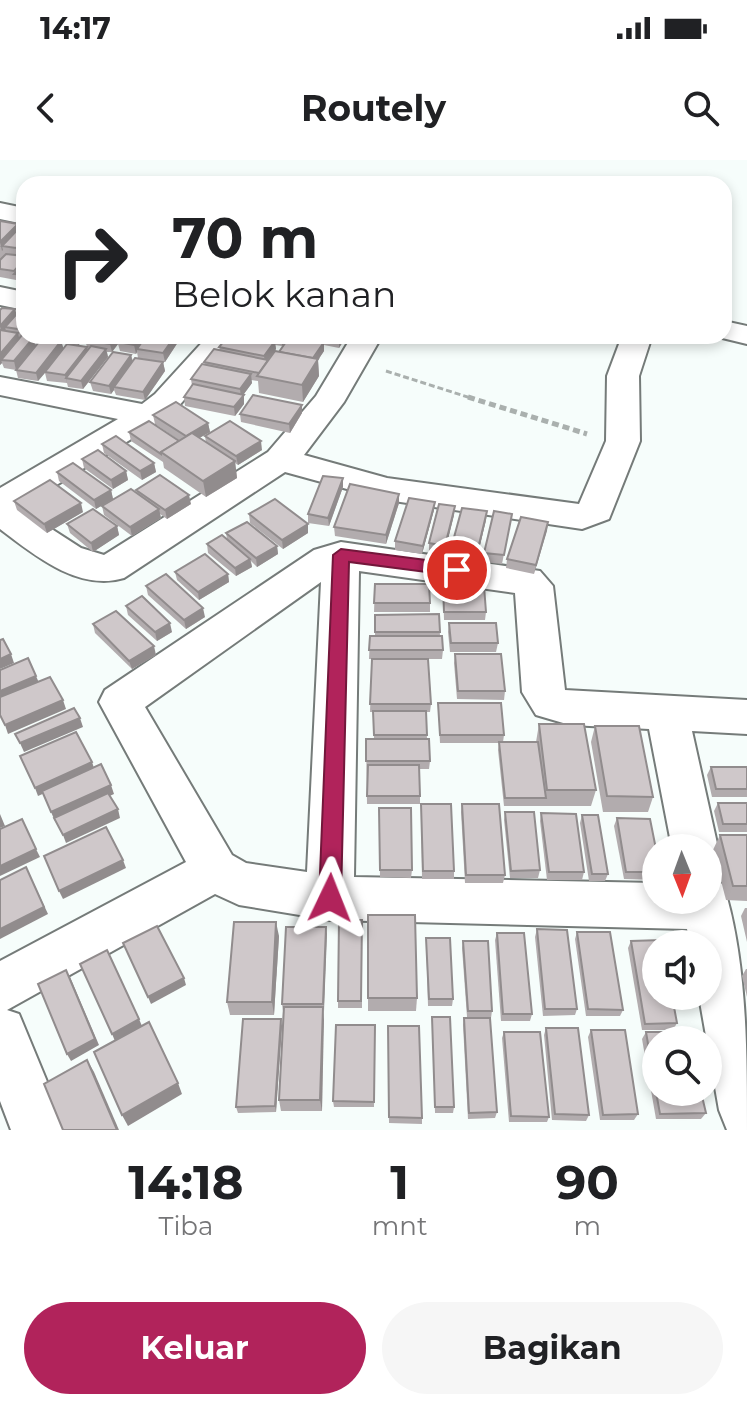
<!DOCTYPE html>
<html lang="id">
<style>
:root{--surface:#fff;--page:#f6f6f6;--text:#202124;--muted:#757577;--accent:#b1235b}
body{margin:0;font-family:Montserrat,sans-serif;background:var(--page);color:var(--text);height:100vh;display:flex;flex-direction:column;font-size:30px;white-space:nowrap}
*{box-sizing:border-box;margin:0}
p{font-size:26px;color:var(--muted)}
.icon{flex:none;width:44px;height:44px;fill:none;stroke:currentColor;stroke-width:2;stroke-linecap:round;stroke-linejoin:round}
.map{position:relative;height:970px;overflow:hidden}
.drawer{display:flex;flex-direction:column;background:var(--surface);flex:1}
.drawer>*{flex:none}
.hud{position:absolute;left:16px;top:16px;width:716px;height:168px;border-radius:24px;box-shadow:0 4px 12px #0003;background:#fff;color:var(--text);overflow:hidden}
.needle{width:52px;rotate:179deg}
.fabs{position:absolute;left:642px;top:674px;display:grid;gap:16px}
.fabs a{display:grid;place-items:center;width:80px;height:80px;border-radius:50%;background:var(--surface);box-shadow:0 4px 12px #0003;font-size:40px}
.pin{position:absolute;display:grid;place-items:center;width:68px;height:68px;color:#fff;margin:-34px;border:4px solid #fff;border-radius:50%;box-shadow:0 2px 8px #0007}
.me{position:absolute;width:88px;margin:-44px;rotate:2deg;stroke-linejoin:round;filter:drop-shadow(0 0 6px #0008)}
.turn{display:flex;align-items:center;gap:28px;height:168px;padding:0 24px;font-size:36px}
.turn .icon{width:104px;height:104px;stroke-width:2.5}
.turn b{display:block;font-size:56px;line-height:68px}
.eta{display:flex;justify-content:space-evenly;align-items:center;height:136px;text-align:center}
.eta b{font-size:48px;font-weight:700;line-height:56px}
.button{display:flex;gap:16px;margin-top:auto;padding:16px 24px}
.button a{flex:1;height:92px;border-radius:48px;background:var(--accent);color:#fff;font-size:32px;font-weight:700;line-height:92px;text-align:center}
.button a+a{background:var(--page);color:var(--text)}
.status{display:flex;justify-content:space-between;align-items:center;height:56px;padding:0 40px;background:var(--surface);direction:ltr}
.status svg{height:22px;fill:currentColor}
header{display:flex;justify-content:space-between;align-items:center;height:104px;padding:0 24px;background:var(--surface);font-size:36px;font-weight:700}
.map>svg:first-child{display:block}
</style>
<div class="status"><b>14:17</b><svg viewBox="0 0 49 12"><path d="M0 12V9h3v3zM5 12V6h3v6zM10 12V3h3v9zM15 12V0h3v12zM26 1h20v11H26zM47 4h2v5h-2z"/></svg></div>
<header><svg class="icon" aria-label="back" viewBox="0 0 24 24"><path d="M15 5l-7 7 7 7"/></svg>Routely<svg class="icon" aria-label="search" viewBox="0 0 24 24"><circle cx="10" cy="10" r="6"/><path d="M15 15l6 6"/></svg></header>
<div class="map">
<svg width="747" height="970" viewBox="0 0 747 970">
<rect width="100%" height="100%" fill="#f6fdfb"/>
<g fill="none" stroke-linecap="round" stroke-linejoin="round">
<g stroke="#757b79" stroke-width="4">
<g id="street">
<polygon points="0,43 24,48 24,64 0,59"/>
<polygon points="0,127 24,132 24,150 0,145"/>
<polygon points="724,161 747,166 747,184 714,176 724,176"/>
<path d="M208,176H239L177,248L159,262L19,348L81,388L104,395L268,292L316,236L352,176H382L344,242L304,295L387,318L579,344L606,281L607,216L622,176H652L639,216L640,281L609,359L582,369L387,340L285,312L124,418C79,432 34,395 0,369V328L118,259L0,235V217L142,244L155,234Z"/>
<path d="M341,382L540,411L553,426L565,530L747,540V574L692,571L718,688L708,704V688H672L649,569L570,565L536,555L522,532L515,433L359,411L354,717L656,723V740H708V719L723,724C747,799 747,890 747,970H727L719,950L699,836H708V784H690L687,769L330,760L239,745L215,734L7,850L19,854L67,970H11L0,941V801L186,702L99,542L105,530L314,390ZM321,422L307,712L246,703L232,695L145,547Z"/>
</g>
</g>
<polyline stroke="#aab0ae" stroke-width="3" stroke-dasharray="6 3" stroke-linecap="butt" points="386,211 474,239"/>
<polyline stroke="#aab0ae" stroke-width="5" stroke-dasharray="7 4" stroke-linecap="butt" points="468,237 587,274"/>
<use href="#street" fill="#fff" fill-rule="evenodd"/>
</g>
<g fill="#b2acae" fill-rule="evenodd">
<polygon points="0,61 18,64 20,68 19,95 24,96 24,123 17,122 16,120 0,117"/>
<path d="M24,148V176H33L32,177L36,186L41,180L39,179L38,176H86L78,185L87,187L85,180L180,179L165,202L138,198L137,192L136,194L120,191L118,184L112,192H107L108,197L83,229L68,227L67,223L47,221L45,213L38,221L18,218L16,210L4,208L2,203L0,205V149L16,154ZM65,179L67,184L63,189L62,183Z"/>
<polygon points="228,176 290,176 282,186 275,185 276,189 268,200 298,176 346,176 346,177 339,188 324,185 324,191 318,200 319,216 303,242 259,233 258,221 251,220 252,223 243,235 244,244 235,256 185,246 184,237 192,226 191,219 205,205 204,202 220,190 219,187"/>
<polygon points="131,195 133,201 163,202 165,211 145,240 116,235 114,230 111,234 93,231 90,222"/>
<polygon points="302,253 290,273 241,262 240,254"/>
<polygon points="153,255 208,263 210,272 199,278 206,283 205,276 262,290 238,305 235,303 237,318 206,337 164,308 163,302 131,281 129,272 180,281 155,264"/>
<polygon points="102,284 154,303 156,312 142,320 104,293"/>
<polygon points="82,299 126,311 128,320 113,329 84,308"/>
<polygon points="57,312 111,330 113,339 96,349 59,321"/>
<polygon points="343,327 329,366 308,363 308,354"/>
<polygon points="136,330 191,344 167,359 160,354 161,358 132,376 104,355 102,346 137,333"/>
<polygon points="399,334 399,343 386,384 335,376 334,367"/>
<polygon points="14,341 83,352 47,373 17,350"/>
<polygon points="434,350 422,394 395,390 395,381"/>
<polygon points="249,354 308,364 308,373 283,389 250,363"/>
<polygon points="512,354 502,404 483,402 484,393"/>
<polygon points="454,355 444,395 429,392 429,383"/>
<polygon points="486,360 475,406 450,401 450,392"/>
<polygon points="548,362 534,414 506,408 507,399"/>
<polygon points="67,364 117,366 119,375 93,392 70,373"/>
<polygon points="226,373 277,386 278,394 257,407 251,401 252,407 236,416 208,393 207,384 227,379"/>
<polygon points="175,412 228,414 229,422 199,440 177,420"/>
<polygon points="375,424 430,443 430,452 374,452"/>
<polygon points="146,426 205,457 186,469 148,435"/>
<polygon points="443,426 486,452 485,460 444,460"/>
<polygon points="126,446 172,472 157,481 128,455"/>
<polygon points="439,454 440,476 443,490 442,499 390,499 431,544 430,552 426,552 427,579 430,601 429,609 420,609 420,644 367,644 366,579 374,579 373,552 370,552 372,499 369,499 370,476 375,476 375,455"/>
<polygon points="449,463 498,483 496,492 450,492 448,472"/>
<polygon points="93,464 156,495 132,509 95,473"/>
<polygon points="455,494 505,531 504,540 457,539 454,503"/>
<polygon points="438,543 504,575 503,582 536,582 539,564 596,630 591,646 504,646 498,590 499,583 440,583"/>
<polygon points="595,566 653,637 648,652 603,652 591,582"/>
<polygon points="711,607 747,607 747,637 712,637 707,615"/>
<polygon points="718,643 747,643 747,672 719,672 714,651"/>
<polygon points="421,644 454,711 454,719 422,719"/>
<polygon points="462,644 505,715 503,723 465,723 461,652"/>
<polygon points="379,648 412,710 411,718 380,717"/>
<polygon points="505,652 540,710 538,718 510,718 504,660"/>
<polygon points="541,653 584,712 582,720 547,720 540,661"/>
<polygon points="582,655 608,714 605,721 589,721 580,663"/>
<polygon points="617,658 656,689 656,720 624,719 614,666"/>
<polygon points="720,675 747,675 747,741 726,740 713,690"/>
<polygon points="745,748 747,748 747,782 741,756"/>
<polygon points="368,755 417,838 416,851 368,851"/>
<polygon points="362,760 362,848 338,848 338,841"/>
<polygon points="326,767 323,851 322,951 281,951 279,940 283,851 282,844"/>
<polygon points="537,769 577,849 575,855 543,856 535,777"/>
<polygon points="577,772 623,850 620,856 586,856 575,779"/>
<polygon points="497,773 532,854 530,861 501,861 495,780"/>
<polygon points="279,776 274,855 230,855 227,842"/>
<polygon points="426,778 453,839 452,846 428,846"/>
<polygon points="463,781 492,851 491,858 467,857 462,788"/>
<polygon points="631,781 677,863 673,870 642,870 628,788"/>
<polygon points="746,809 747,809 747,837 742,816"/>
<polygon points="432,857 454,947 453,953 435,953"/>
<polygon points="464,858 497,952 495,958 468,959 463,865"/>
<polygon points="375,865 374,947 334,947 333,941"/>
<polygon points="282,866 276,952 238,953 236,947"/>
<polygon points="388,866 422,958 422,964 389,963"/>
<polygon points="546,868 589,955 586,961 552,960 544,875"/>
<polygon points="591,870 638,954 634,960 600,960 588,877"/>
<polygon points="504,872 549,957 547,962 509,962 502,878"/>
<polygon points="646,872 706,953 701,959 656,959 642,879"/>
</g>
<g fill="#918c8d">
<polygon points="18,64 21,72 2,86 3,90 2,91 0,82"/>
<polygon points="24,80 24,90 18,96 16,88"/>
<polygon points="15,149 18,158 5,167 6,171 2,175 0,166"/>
<polygon points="18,173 20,182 1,200 2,203 0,205 0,194"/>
<polygon points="77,176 86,176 78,186 76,177"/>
<polygon points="116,176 124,176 112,192 110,184"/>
<polygon points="140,176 148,176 137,189 137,192 136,194 134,185"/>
<polygon points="175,176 180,176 180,179 165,202 163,193"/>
<polygon points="283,176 290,176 282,186 282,178"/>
<polygon points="341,176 346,176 346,177 339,188 339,179"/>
<polygon points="34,177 36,186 16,210 14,201"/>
<polygon points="61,181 64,190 38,221 36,213"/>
<polygon points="275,181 276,189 265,204 264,196"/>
<polygon points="324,182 324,191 318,200 319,216 303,242 302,225 312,201"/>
<polygon points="87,187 89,195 66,218 67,224 65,215"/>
<polygon points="106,189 108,197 83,229 81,221"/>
<polygon points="131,195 133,204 114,227 114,230 111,234 109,226"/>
<polygon points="163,202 165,211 145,240 143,232"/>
<polygon points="251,214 252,223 241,238 240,229"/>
<polygon points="244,235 244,244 235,256 234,247"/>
<polygon points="302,245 302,253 290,273 289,264"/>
<polygon points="208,263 210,272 187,285 186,276"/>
<polygon points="261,281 262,290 238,305 236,296"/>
<polygon points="235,301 237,318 206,337 203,321"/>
<polygon points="154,303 156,312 142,320 140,311"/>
<polygon points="126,311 128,320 113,329 111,320"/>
<polygon points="343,318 343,327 329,366 328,358"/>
<polygon points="111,330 113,339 96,349 94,340"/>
<polygon points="399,334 399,343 386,384 386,375"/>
<polygon points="189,335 191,344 167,359 165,350"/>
<polygon points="435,342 434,350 422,394 423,386"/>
<polygon points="81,343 83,352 47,373 44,364"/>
<polygon points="455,346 454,355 444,395 445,386"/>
<polygon points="159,349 161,358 132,376 130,367"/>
<polygon points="487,351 486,360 475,406 476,397"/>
<polygon points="548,362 547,371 534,414 536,405"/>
<polygon points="308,364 308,373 283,389 282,380"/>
<polygon points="117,366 119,375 93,392 91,383"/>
<polygon points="277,386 278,394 257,407 256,398"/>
<polygon points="250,399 252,407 236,416 235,408"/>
<polygon points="228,414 229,422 199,440 198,432"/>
<polygon points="203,448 205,457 186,469 184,460"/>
<polygon points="170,463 172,472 157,481 155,472"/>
<polygon points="154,486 156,495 132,509 129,501"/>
<polygon points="11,494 14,503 0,509 0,499"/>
<polygon points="36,516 40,525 0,541 0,531"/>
<polygon points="63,540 66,549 8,574 5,565"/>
<polygon points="80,558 83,567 24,592 20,583"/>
<polygon points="92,602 95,611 38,636 35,628"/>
<polygon points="111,625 114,634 55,661 51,652"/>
<polygon points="118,649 120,658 66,683 63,675"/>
<polygon points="0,654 5,666 0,668"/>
<polygon points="36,689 40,697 0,716 0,706"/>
<polygon points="123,700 126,708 63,739 59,731"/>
<polygon points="26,707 48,754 0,779 0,769"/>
<polygon points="276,762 279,776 274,855 272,842"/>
<polygon points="326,767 327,774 324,851 323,844"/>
<polygon points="70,817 99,885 71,901 67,894"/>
<polygon points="184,818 186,825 151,844 148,837"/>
<polygon points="323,847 324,860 322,951 320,940"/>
<polygon points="139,859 142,866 115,881 112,874"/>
<polygon points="281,859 282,866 276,952 275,946"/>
<polygon points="87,900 94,912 119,970 117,970"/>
<polygon points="178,923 182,934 128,966 122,955"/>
</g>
<g fill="#cfc8ca" stroke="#918c8d" stroke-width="2">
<polygon points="0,61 18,64 0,82"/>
<polygon points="22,65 24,66 24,80 16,88 2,86"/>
<polygon points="6,94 24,96 24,100 14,111 0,109 0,100"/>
<polygon points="24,104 24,115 14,114"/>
<polygon points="2,148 15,149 0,166 0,150"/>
<polygon points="22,148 24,148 24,170 5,167"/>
<polygon points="0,170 18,173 0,194"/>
<polygon points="22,175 34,177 14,201 1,200"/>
<polygon points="88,176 116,176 110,184 85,180"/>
<polygon points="123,176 140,176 134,185 118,182"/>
<polygon points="146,176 175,176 163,193 137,189"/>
<polygon points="228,176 251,176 275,181 264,196 219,187"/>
<polygon points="290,176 292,176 324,182 313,198 279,192"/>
<polygon points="321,176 341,176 339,179"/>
<polygon points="42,178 61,181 36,213 16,210"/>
<polygon points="67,184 87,187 65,215 45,212"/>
<polygon points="91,186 106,189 81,221 66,218"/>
<polygon points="214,189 268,200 259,213 204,202"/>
<polygon points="275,191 318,199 302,225 257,216"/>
<polygon points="113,192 131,195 109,226 90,222"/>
<polygon points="135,198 163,202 143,232 114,227"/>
<polygon points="202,204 251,214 240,229 191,219"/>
<polygon points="193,224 244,235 234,247 184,237"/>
<polygon points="253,235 302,245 289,264 240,254"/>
<polygon points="176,242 208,263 186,276 153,255"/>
<polygon points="149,261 179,281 161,292 161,294 129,272"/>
<polygon points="230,261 261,281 236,296 205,276"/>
<polygon points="192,273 235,301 203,321 161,292"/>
<polygon points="116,276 154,303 140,311 102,284"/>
<polygon points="98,290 126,311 111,320 82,299"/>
<polygon points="73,303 111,330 94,340 57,312"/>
<polygon points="160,315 189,335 165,350 136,330"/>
<polygon points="323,316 343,318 328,358 308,354"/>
<polygon points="50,320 81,343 44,364 14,341"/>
<polygon points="350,324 399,334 386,375 334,367"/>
<polygon points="131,329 159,349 130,367 102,346"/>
<polygon points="409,338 435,342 423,386 395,381"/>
<polygon points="275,339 308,364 282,380 249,354"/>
<polygon points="439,344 455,346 445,386 429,383"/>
<polygon points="462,348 487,351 476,397 450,392"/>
<polygon points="93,349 117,366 91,383 67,364"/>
<polygon points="494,351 512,354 504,395 484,393"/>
<polygon points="521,357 548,362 536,405 507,399"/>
<polygon points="247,362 277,386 256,398 226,373"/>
<polygon points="222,375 250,399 235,408 207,384"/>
<polygon points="205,394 228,414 198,432 175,412"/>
<polygon points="166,414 203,448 184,460 146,426"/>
<polygon points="375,424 429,424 430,443 374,443"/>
<polygon points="443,426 484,426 486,452 444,452"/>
<polygon points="142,436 170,463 155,472 126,446"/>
<polygon points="116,451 154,486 129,501 93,464"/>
<polygon points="439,454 440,472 375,472 375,455"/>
<polygon points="449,463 496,463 498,483 451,483"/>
<polygon points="370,476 442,476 443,490 369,490"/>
<polygon points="3,479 11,494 0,499 0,480"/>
<polygon points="455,494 501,494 505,531 458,531"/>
<polygon points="28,498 36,516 0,531 0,510"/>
<polygon points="372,499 428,499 431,544 370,544"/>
<polygon points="50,517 63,540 5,565 0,555 0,537"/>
<polygon points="438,543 501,543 504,575 440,575"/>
<polygon points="74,548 80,558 20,583 15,574"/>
<polygon points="373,551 426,551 427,575 374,575"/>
<polygon points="539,564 584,564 596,630 547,630"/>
<polygon points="595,566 639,566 653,637 607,636"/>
<polygon points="76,572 92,602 35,628 20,596"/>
<polygon points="366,579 429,579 430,601 366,601"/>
<polygon points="499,582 538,582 546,638 505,638"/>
<polygon points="101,604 111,625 51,652 42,631"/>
<polygon points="368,605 419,605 420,636 367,636"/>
<polygon points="711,607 747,607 747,629 716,629"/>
<polygon points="108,633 118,649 63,675 54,658"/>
<polygon points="718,643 747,643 747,664 723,664"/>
<polygon points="421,644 451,644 454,711 423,711"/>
<polygon points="462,644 499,644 505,715 466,715"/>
<polygon points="379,648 411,648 412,710 380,710"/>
<polygon points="505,652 534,652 540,710 511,711"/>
<polygon points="541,653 576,654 584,712 549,712"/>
<polygon points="582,655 598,655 608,714 592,714"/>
<polygon points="617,658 650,659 656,689 656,712 626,712"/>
<polygon points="22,659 36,689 0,706 0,669"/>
<polygon points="106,667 123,700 59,731 44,696"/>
<polygon points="720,675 747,675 747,726 733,726"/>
<polygon points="26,707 44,747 0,769 0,720"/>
<polygon points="368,755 415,755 417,838 368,838"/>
<polygon points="339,760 362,760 361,841 338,841"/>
<polygon points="234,762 276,762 272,842 227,842"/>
<polygon points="157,766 184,818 148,837 123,783"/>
<polygon points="286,767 326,767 323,844 282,844"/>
<polygon points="537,769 567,770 577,849 545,849"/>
<polygon points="577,772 610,772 623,850 588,849"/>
<polygon points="497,773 524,773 532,854 503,854"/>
<polygon points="426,778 450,778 453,839 429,839"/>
<polygon points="662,780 662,784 656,784 656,836 672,836 677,863 645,864 631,781"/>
<polygon points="463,781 488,781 492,851 468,851"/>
<polygon points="107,790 139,859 112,874 80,804"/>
<polygon points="66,810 95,879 67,894 38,824"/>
<polygon points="284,847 323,847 320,940 279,940"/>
<polygon points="432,857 450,857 454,947 435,947"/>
<polygon points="464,858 490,858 497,952 469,953"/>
<polygon points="243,859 281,859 275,946 236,947"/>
<polygon points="149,862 178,923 122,955 94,892"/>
<polygon points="336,865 375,865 374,942 333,941"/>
<polygon points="388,866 419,866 422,958 389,957"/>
<polygon points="546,868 578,868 589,955 555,954"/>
<polygon points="591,870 625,870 638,954 603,955"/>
<polygon points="504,872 540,872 549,957 511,956"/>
<polygon points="646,872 689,872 691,880 656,880 656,931"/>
<polygon points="87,900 117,970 63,970 44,924"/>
<polygon points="656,932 701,932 706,953 660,954"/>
</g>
<polygon fill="#b1235b" stroke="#73173b" stroke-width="2" points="341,389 457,404 465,410 457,416 349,402 341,738 337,745 330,748 322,745 319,738 333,395"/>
</svg>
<div class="fabs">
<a><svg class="needle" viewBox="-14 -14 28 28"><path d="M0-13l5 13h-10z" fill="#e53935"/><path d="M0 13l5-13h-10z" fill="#757577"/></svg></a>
<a><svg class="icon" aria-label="sound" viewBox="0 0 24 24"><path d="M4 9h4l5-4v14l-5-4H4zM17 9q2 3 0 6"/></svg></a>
<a><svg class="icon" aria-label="search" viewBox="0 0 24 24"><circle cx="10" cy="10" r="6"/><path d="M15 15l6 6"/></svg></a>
</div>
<div class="pin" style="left:457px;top:410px;background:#d93025"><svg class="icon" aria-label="arrive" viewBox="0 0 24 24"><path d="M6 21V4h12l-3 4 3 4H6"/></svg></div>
<svg class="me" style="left:330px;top:738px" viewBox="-20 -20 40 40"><path d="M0-17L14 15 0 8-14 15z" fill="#b1235b" stroke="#fff" stroke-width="4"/></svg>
<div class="hud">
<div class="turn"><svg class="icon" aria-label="right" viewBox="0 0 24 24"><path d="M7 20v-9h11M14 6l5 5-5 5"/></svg><div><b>70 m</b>Belok kanan</div></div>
</div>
</div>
<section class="drawer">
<div class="eta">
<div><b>14:18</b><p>Tiba</p></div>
<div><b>1</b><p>mnt</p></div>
<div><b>90</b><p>m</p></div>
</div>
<div class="button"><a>Keluar</a><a>Bagikan</a></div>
</section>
